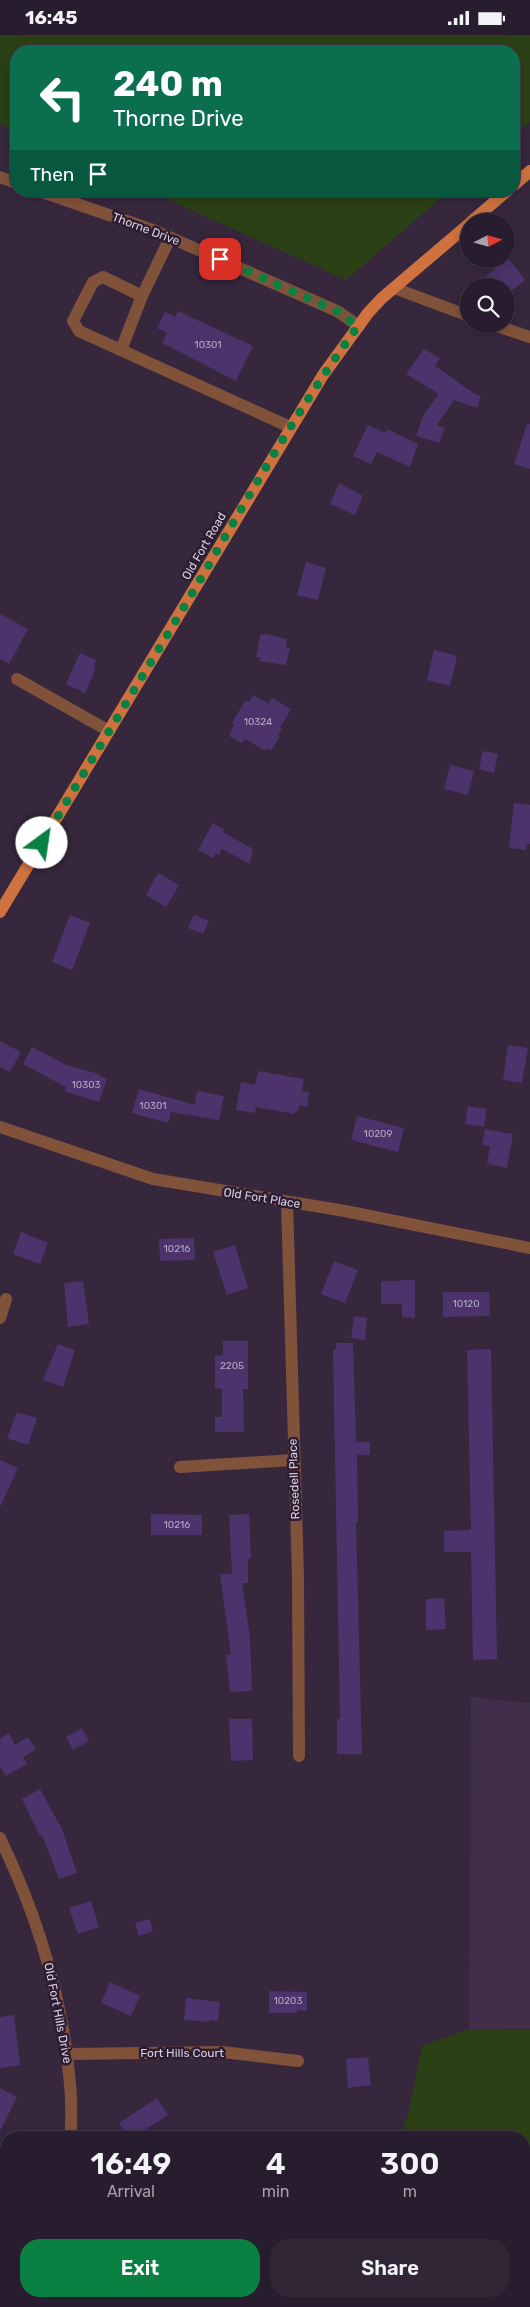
<!DOCTYPE html>
<style>
:root{--surface:#281d2e;--page:#302636;--text:#f1f3f6;--muted:#a5a2aa;--line:#443b4a;--accent:#0b8043}
body{margin:0;font-family:Rubik,sans-serif;background:var(--page);color:var(--text);height:100vh;display:flex;flex-direction:column;font-size:19px;white-space:nowrap}
*{box-sizing:border-box;margin:0}
p{font-size:16px;color:var(--muted)}
.icon{flex:none;width:28px;height:28px;fill:none;stroke:currentColor;stroke-width:2;stroke-linecap:round;stroke-linejoin:round}
.map{position:relative;flex:1;overflow:hidden}
.side{position:absolute;left:0px;top:2096px;width:530px;height:176px;display:flex;flex-direction:column;background:var(--surface);border-radius:20px 20px 0 0;box-shadow:0 2px 12px #0003,0 0 0 1px var(--line)}
.side>*{flex:none}
.banner{position:absolute;left:10px;top:10px;width:510px;height:152px;border-radius:20px;box-shadow:0 2px 12px #0003,0 0 0 1px var(--line);background:#0b6e4f;color:#fff;overflow:hidden}
.needle{width:32px;rotate:84deg}
.controls{position:absolute;left:460px;top:178px;display:grid;gap:10px}
.controls a{display:grid;place-items:center;width:55px;height:55px;border-radius:50%;background:var(--surface);box-shadow:0 2px 12px #0003,0 0 0 1px var(--line);font-size:25px}
.pin{position:absolute;display:grid;place-items:center;width:42px;height:42px;color:#fff;margin:-21px;border-radius:10px;box-shadow:0 2px 8px #0006}
.me{position:absolute;width:55px;margin:-28px;rotate:31deg;stroke-linejoin:round;filter:drop-shadow(0 0 4px #0008)}
.turn{display:flex;align-items:center;gap:18px;height:105px;padding:0 20px;font-size:22px}
.turn .icon{width:65px;height:65px;stroke-width:2.5}
.turn b{display:block;font-size:35px;line-height:42px}
.then{display:flex;align-items:center;height:48px;padding:0 20px;background:#0003;gap:10px;font-size:19px}
.eta{display:flex;justify-content:space-evenly;align-items:center;height:85px;text-align:center}
.eta b{font-size:30px;font-weight:600;line-height:35px}
.button{display:flex;gap:10px;margin-top:auto;padding:10px 20px}
.button a{flex:1;height:58px;border-radius:20px;background:var(--accent);color:#fff;font-size:20px;font-weight:600;line-height:58px;text-align:center}
.button a+a{background:var(--page);color:var(--text)}
.status{display:flex;justify-content:space-between;align-items:center;height:35px;padding:0 25px;background:var(--surface);direction:ltr}
.status svg{height:14px;fill:currentColor}
.map>svg:first-child{display:block}
</style>
<div class="status"><b>16:45</b><svg viewBox="0 0 49 12"><path d="M0 12V9h3v3zM5 12V6h3v6zM10 12V3h3v9zM15 12V0h3v12zM26 1h20v11H26zM47 4h2v5h-2z"/></svg></div>
<div class="map">
<svg width="530" height="2272" viewBox="0 0 530 2272">
<rect width="100%" height="100%" fill="#36273d"/>
<polygon fill="#412e4a" points="471,1662 530,1668 530,1994 469,1994"/>
<g fill="#2b4115">
<polygon points="0,0 530,0 530,87 514,101 514,16 16,16 16,97 0,89"/>
<polygon points="149,156 449,156 346,245"/>
<polygon points="469,1994 530,1995 530,2272 205,2272 206,2266 524,2266 524,2102 399,2102 408,2080 422,2011"/>
</g>
<g fill="#4c336c">
<polygon points="508,223 525,245 506,260 506,251 493,251 485,242"/>
<polygon points="178,276 253,311 236,346 162,308 167,298 157,293 165,277 175,282"/>
<polygon points="424,314 440,323 435,331 475,359 481,361 477,373 454,365 437,390 445,393 439,408 416,401 424,379 439,359 406,339"/>
<polygon points="527,389 530,389 530,434 514,429"/>
<polygon points="368,390 386,398 387,394 418,409 410,432 377,417 371,429 353,421"/>
<polygon points="339,448 363,461 355,480 330,469"/>
<polygon points="306,527 326,533 318,565 297,560"/>
<polygon points="0,579 28,594 9,629 0,624"/>
<polygon points="266,599 287,604 286,613 290,613 286,630 259,626 260,623 256,622 260,600"/>
<polygon points="434,615 457,621 450,651 427,645"/>
<polygon points="80,618 96,625 93,632 95,633 94,638 85,658 66,649"/>
<polygon points="253,660 269,669 272,663 291,674 280,693 282,694 278,700 280,701 271,716 268,713 266,716 245,704 242,708 229,701 234,690 232,688 245,666 249,667"/>
<polygon points="483,716 498,719 494,738 479,734"/>
<polygon points="450,730 474,736 468,760 444,754"/>
<polygon points="514,768 530,770 530,809 527,809 526,815 509,813"/>
<polygon points="213,788 224,794 223,797 253,814 250,829 222,814 219,820 216,818 213,823 198,815"/>
<polygon points="158,838 179,850 166,872 146,860"/>
<polygon points="70,880 90,888 72,935 52,927"/>
<polygon points="194,880 209,886 203,899 188,893"/>
<polygon points="0,1006 21,1017 10,1037 0,1032"/>
<polygon points="508,1010 528,1013 522,1048 503,1045"/>
<polygon points="32,1012 66,1030 99,1039 99,1041 107,1044 99,1067 64,1056 66,1052 23,1029"/>
<polygon points="258,1036 304,1044 302,1056 309,1057 307,1072 299,1070 298,1076 295,1076 294,1079 256,1072 255,1078 236,1075 241,1047 255,1050"/>
<polygon points="139,1054 195,1070 197,1056 224,1061 219,1085 171,1077 168,1088 132,1078"/>
<polygon points="468,1071 487,1074 484,1092 465,1089"/>
<polygon points="357,1081 404,1093 398,1117 351,1105"/>
<polygon points="485,1094 513,1099 507,1133 487,1129 490,1111 482,1110"/>
<polygon points="21,1197 48,1208 40,1229 13,1219"/>
<polygon points="194,1203 195,1225 160,1226 159,1204"/>
<polygon points="235,1210 248,1253 227,1260 213,1217"/>
<polygon points="334,1226 358,1235 345,1268 321,1259"/>
<polygon points="400,1245 415,1245 415,1283 402,1282 402,1269 381,1269 381,1246 400,1246"/>
<polygon points="83,1246 89,1289 68,1292 64,1248"/>
<polygon points="443,1257 489,1257 490,1281 443,1282"/>
<polygon points="354,1281 367,1283 365,1305 351,1303"/>
<polygon points="223,1306 248,1306 248,1354 243,1354 244,1397 215,1397 215,1382 222,1382 222,1354 215,1353 215,1321 223,1320"/>
<polygon points="336,1308 353,1308 356,1407 370,1407 370,1420 357,1420 358,1487 356,1487 362,1719 337,1719 337,1684 340,1684 333,1315 336,1314"/>
<polygon points="58,1309 75,1315 63,1352 43,1345"/>
<polygon points="491,1314 497,1624 473,1625 471,1517 444,1517 444,1496 471,1495 467,1315"/>
<polygon points="17,1377 37,1383 28,1410 7,1403"/>
<polygon points="0,1425 18,1433 0,1472"/>
<polygon points="151,1479 202,1480 202,1500 151,1500"/>
<polygon points="249,1479 251,1524 248,1524 248,1548 242,1548 250,1603 252,1656 230,1657 226,1620 231,1620 220,1539 232,1539 229,1480"/>
<polygon points="444,1563 446,1594 426,1595 426,1564"/>
<polygon points="229,1684 252,1684 253,1725 231,1726"/>
<polygon points="82,1693 89,1706 73,1715 66,1702"/>
<polygon points="9,1698 15,1710 28,1702 36,1714 23,1722 27,1729 6,1741 0,1731 0,1704"/>
<polygon points="40,1754 62,1794 77,1838 59,1844 42,1800 40,1801 22,1764"/>
<polygon points="91,1866 99,1892 78,1899 69,1873"/>
<polygon points="150,1884 153,1896 139,1901 135,1888"/>
<polygon points="110,1947 140,1961 131,1981 101,1968"/>
<polygon points="269,1956 307,1957 307,1976 297,1975 297,1978 269,1978"/>
<polygon points="186,1963 220,1967 218,1986 209,1985 209,1987 184,1985"/>
<polygon points="14,1980 20,2030 0,2033 0,1982"/>
<polygon points="368,2022 371,2050 348,2053 346,2024"/>
<polygon points="0,2053 17,2062 0,2096"/>
<polygon points="157,2063 168,2080 134,2102 128,2102 119,2088"/>
</g>
<g fill="none" stroke-linecap="round" stroke-linejoin="round">
<g stroke="#80523a" stroke-width="12">
<polyline points="0,142 16,148"/>
<polyline points="39,156 153,195 337,276 359,291"/>
<polyline points="170,203 142,261 103,242 93,247 73,286 79,296 290,392"/>
<polyline points="394,253 469,281"/>
<polyline points="491,289 530,302"/>
<polyline points="121,315 142,261"/>
<polyline points="17,644 109,696"/>
<polyline points="0,1092 153,1144 345,1176 530,1213"/>
<polyline points="287,1167 298,1541 299,1721"/>
<polyline points="0,1283 6,1264"/>
<polyline points="180,1432 293,1425"/>
<path d="M0,1803C37,1880 63,1963 70,2049C72,2067 71,2085 71,2102"/>
<polyline points="66,2019 223,2017 298,2026"/>
<polyline points="0,2125 6,2125"/>
<polyline points="47,2272 49,2266"/>
</g>
<g stroke="#cf723f" stroke-width="12">
<polyline points="514,150 530,136"/>
<polyline points="472,186 507,156"/>
<polyline points="0,877 323,340 368,278 382,263 469,189"/>
</g>
</g>
<g fill="none" stroke-linecap="round" stroke-linejoin="round">
<path stroke="#0b8043" stroke-width="9" stroke-dasharray="0 16.2" d="M42,808C94,720 148,633 200,545C250,459 299,372 358,291L337,276L220,224"/>
</g>
<g text-anchor="middle" dominant-baseline="central" stroke-width="5" stroke-linejoin="round" paint-order="stroke">
<g font-size="10" fill="#b6a9c2">
<text x="208" y="310">10301</text>
<text x="258" y="687">10324</text>
<text x="86" y="1050">10303</text>
<text x="153" y="1071">10301</text>
<text x="378" y="1099">10209</text>
<text x="177" y="1214">10216</text>
<text x="466" y="1269">10120</text>
<text x="232" y="1331">2205</text>
<text x="177" y="1490">10216</text>
<text x="288" y="1966">10203</text>
</g>
<g font-size="12" fill="#d9d0de" stroke="#2c1d33">
<text transform="translate(146 194) rotate(21)">Thorne Drive</text>
<text transform="translate(204 511) rotate(-60)">Old Fort Road</text>
<text transform="translate(262 1163) rotate(9)">Old Fort Place</text>
<text transform="translate(294 1444) rotate(-92)">Rosedell Place</text>
<text transform="translate(58 1978) rotate(79)">Old Fort Hills Drive</text>
<text x="182" y="2018">Fort Hills Court</text>
</g>
</g>
</svg>
<div class="controls">
<a><svg class="needle" viewBox="-14 -14 28 28"><path d="M0-13l5 13h-10z" fill="#e53935"/><path d="M0 13l5-13h-10z" fill="#a5a2aa"/></svg></a>
<a><svg class="icon" aria-label="search" viewBox="0 0 24 24"><circle cx="10" cy="10" r="6"/><path d="M15 15l6 6"/></svg></a>
</div>
<div class="pin" style="left:220px;top:224px;background:#d93025"><svg class="icon" aria-label="arrive" viewBox="0 0 24 24"><path d="M6 21V4h12l-3 4 3 4H6"/></svg></div>
<svg class="me" style="left:42px;top:808px" viewBox="-20 -20 40 40"><circle r="19" fill="#fff"/><path d="M0-13L10 11 0 6-10 11z" fill="#0b8043"/></svg>
<div class="banner">
<div class="turn"><svg class="icon" aria-label="left" viewBox="0 0 24 24"><path d="M17 20v-9H6M10 6l-5 5 5 5"/></svg><div><b>240 m</b>Thorne Drive</div></div>
<div class="then">Then<svg class="icon" aria-label="arrive" viewBox="0 0 24 24"><path d="M6 21V4h12l-3 4 3 4H6"/></svg></div>
</div>
<section class="side">
<div class="eta">
<div><b>16:49</b><p>Arrival</p></div>
<div><b>4</b><p>min</p></div>
<div><b>300</b><p>m</p></div>
</div>
<div class="button"><a>Exit</a><a>Share</a></div>
</section>
</div>
